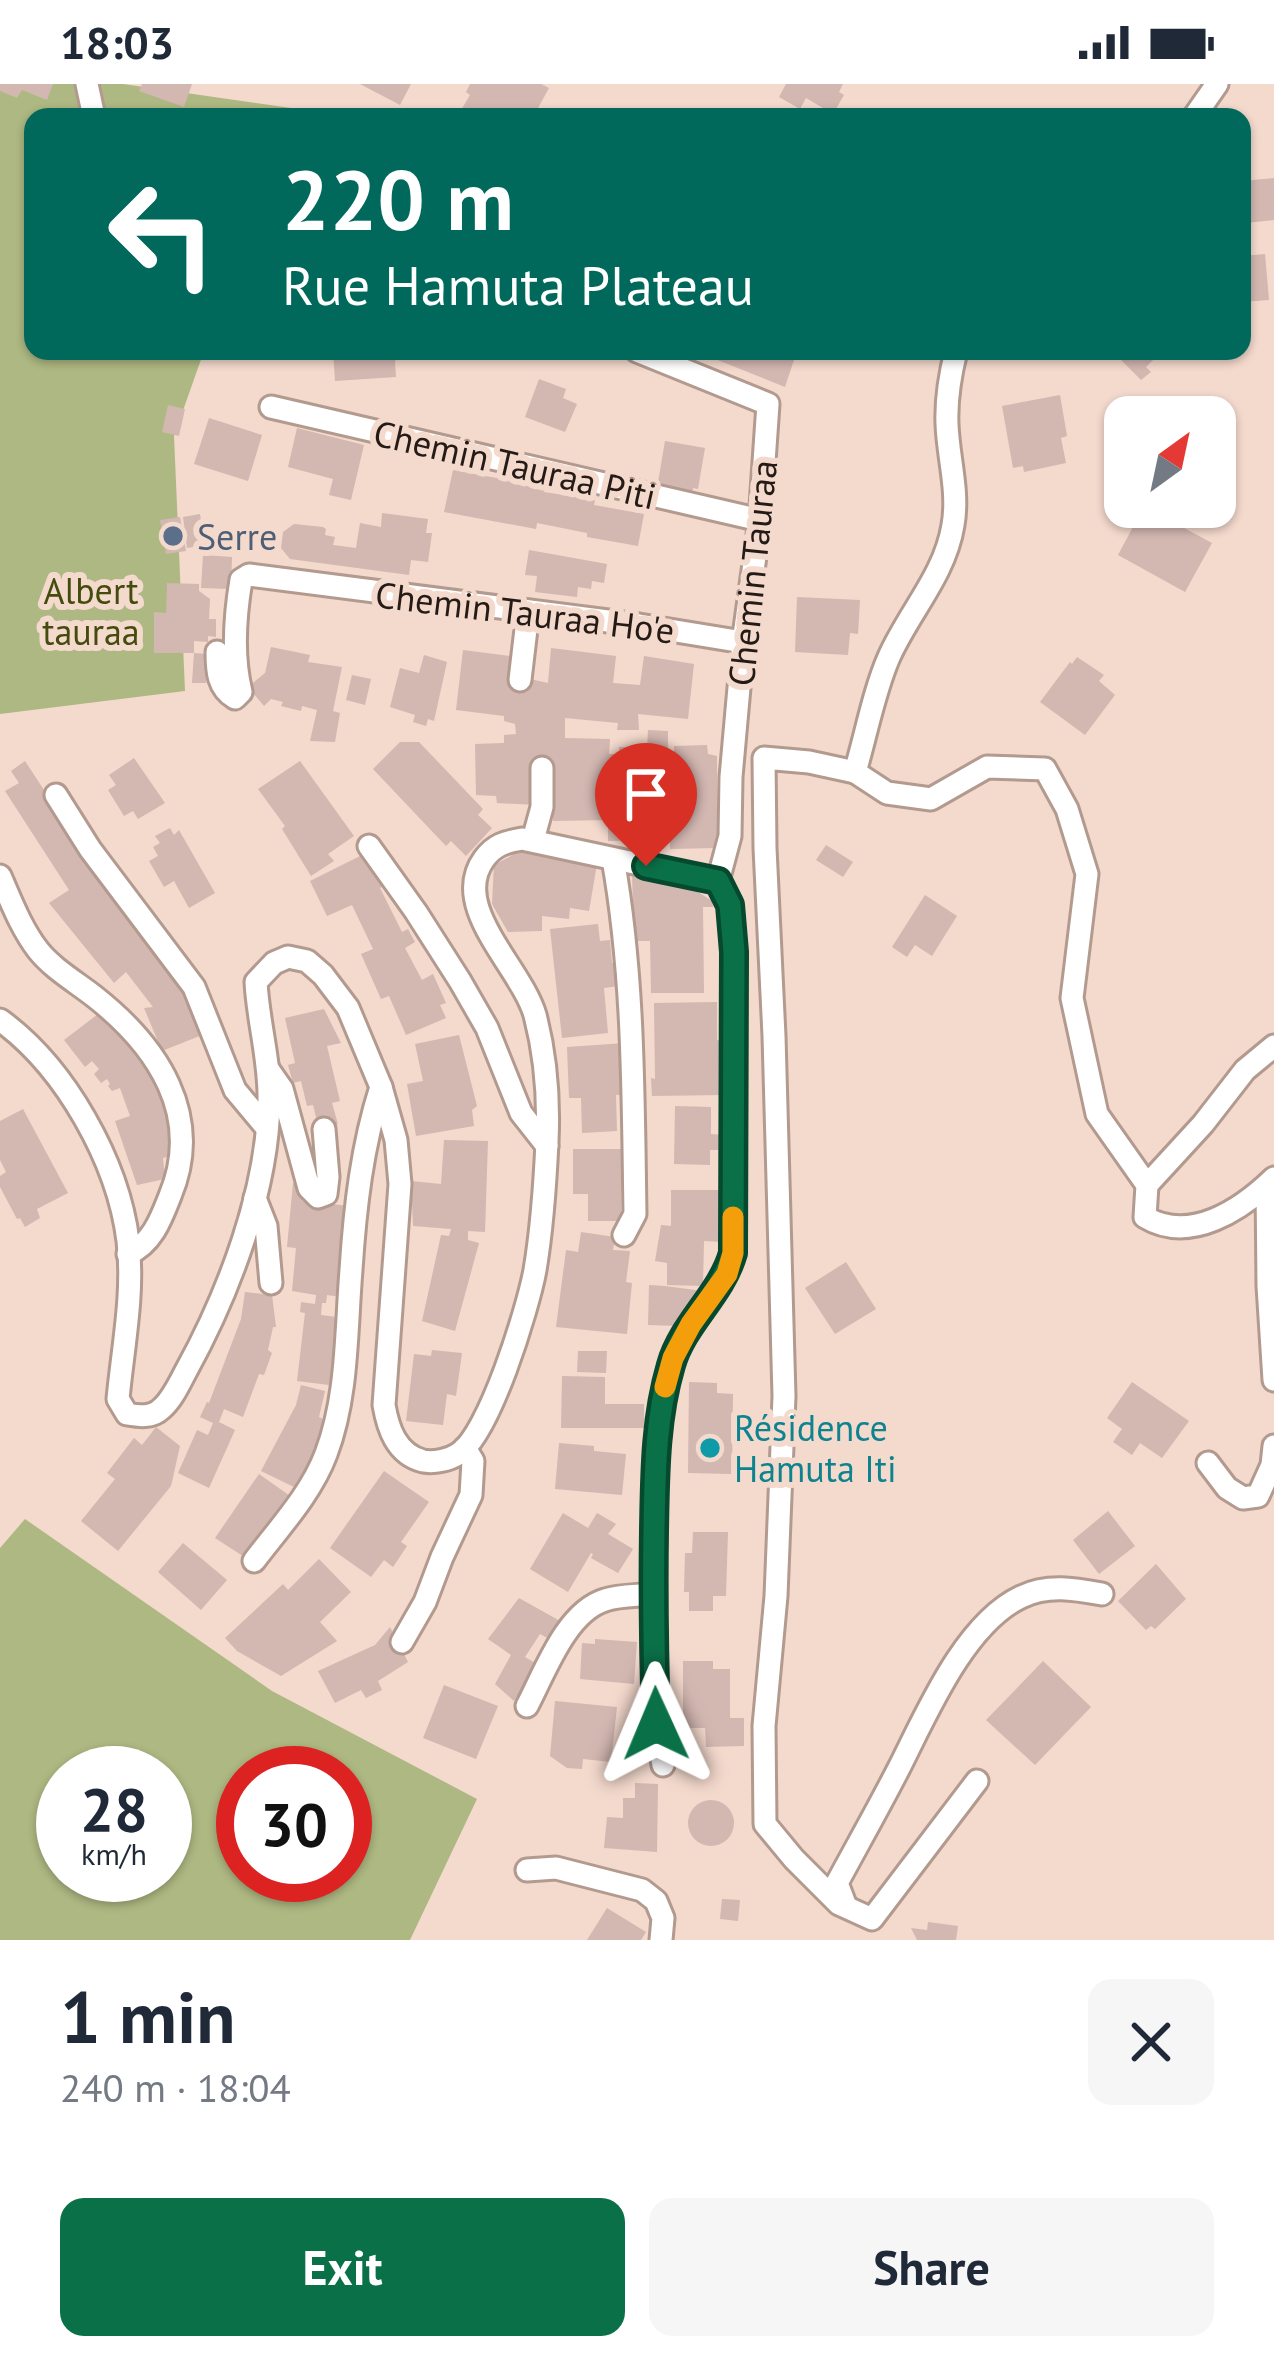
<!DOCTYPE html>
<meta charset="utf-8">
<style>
:root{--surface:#fff;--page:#f6f6f7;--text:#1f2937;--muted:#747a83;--accent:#0a7047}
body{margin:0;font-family:"PT Sans",sans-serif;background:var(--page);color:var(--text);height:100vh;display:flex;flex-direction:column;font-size:45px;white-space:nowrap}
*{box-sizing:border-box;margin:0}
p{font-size:39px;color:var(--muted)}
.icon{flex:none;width:66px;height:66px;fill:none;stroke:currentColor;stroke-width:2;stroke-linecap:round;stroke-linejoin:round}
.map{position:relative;height:1856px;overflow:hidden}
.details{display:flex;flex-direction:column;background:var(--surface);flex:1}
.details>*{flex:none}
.guide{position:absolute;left:24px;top:24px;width:1227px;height:252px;border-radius:24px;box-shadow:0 3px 9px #0004;background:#00695c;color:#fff;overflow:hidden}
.needle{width:78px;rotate:33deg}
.buttons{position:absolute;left:1104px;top:312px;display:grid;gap:24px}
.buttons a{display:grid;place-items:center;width:132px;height:132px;border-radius:24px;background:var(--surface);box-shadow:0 3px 9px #0004;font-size:60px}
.speed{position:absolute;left:36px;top:1662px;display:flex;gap:24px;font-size:60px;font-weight:700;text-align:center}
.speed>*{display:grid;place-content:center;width:156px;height:156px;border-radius:50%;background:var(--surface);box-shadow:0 3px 9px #0004;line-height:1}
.speed small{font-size:30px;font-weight:400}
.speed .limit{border:18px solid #d22;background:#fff;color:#111}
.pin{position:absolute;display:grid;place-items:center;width:102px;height:102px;color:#fff;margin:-123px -51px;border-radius:50% 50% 50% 0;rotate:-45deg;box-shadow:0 0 12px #0007}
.pin .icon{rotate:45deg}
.me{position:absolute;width:132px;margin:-66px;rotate:359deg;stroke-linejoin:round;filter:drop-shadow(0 0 9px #0008)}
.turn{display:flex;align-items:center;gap:42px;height:252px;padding:0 60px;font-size:54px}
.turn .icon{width:156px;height:156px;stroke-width:2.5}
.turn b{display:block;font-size:84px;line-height:102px}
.round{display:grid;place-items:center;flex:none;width:126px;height:126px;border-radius:24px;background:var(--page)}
.summary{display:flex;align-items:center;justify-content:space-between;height:204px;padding:0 60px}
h1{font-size:72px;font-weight:700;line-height:90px}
.action{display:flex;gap:24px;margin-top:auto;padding:24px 60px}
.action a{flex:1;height:138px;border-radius:24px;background:var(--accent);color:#fff;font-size:48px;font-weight:700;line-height:138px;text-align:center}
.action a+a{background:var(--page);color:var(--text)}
.status{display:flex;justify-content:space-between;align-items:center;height:84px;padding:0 60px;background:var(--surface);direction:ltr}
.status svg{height:33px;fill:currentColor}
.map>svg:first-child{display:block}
</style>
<div class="status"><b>18:03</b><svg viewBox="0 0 49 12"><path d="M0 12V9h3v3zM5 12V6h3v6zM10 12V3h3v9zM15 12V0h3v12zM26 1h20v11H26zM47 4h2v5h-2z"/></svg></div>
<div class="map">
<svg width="1274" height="1856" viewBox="0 0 1274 1856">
<rect width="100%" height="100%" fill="#f4d9cd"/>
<g fill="#aeb882" fill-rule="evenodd">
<polygon points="0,0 123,0 291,24 288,33 33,33 33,267 204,267 174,352 185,607 0,630"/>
<path d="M25,1435L272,1607L477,1715L410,1856H0V1464ZM63,1689H165V1791H63ZM243,1689H345V1791H243Z"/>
</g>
<g fill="#d3b7b1">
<polygon points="0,0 53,0 47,16 22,6 17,14 0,7"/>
<polygon points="142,0 192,0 184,23 139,7"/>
<polygon points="360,0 411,0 400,21"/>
<polygon points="470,0 541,0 549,4 537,26 547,33 457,33 470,11 466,8"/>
<polygon points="786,0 843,0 839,8 844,11 833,30 806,14 800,25 779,13"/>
<polygon points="1274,94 1274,136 1246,139 1242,97"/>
<polygon points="1265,170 1269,216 1242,218 1242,172"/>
<polygon points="333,267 404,267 395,277 396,293 335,297"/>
<polygon points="718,267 797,267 785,303 715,275"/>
<polygon points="1112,267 1153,267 1155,274 1146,283 1151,288 1141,296"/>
<polygon points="539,295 566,305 563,314 577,320 565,348 525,333"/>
<polygon points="1060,311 1067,352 1061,354 1066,379 1024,388 1023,382 1013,384 1002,322"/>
<polygon points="168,321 185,325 179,352 162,348"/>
<polygon points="209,334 262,351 248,397 194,380"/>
<polygon points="297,344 364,361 351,416 329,411 333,395 288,383"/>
<polygon points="665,357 705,364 698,405 693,404 691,416 656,410"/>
<polygon points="453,386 545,403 544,408 595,416 594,421 644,430 638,462 587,453 587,449 537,439 536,445 444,428"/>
<polygon points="1142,426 1171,442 1173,438 1212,459 1185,508 1118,471"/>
<polygon points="382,429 428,435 426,449 432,449 428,478 411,476 409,491 290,475 281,464 283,448 294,440 323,443 326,445 325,451 335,453 333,461 356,464 360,439 381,443"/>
<polygon points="200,430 205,461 187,464 183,433"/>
<polygon points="180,433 186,467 166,470 160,436"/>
<polygon points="529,466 607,480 604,499 592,497 591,505 578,503 577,513 535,508 537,492 525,491"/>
<polygon points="203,471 232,473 231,505 201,504"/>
<polygon points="167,499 199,500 199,507 210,515 209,535 216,535 216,553 208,552 208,558 194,557 194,569 154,569 154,528 166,529"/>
<polygon points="797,513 860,516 858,550 850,549 848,571 795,568"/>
<polygon points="271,563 310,571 308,578 342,583 333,627 340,629 335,658 310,657 317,626 302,622 301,627 281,622 283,618 271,615 264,622 248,603 265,589"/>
<polygon points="551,564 616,572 613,599 640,601 644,572 694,580 688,635 638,630 639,646 617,646 618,639 565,634 565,654 610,655 609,670 619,670 619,663 647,664 648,646 668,647 668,671 674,671 674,662 707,661 708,670 717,672 717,764 670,765 669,685 656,685 660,719 647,719 647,742 653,742 653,756 608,757 608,736 553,737 553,693 548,680 536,721 497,719 496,712 476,711 475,660 504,659 504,651 516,650 515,640 504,637 504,632 456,626 463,566 519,573 517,598 529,602 530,595 548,599"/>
<polygon points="194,569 207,570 206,599 192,599"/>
<polygon points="424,571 447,578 434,637 428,635 426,642 413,638 415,631 390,623 400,584 419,589"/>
<polygon points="1077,573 1104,591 1099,597 1115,611 1085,651 1040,618 1070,578 1072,580"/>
<polygon points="352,591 371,595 365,621 346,616"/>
<polygon points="400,658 419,658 483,725 478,731 492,744 466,772 451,757 446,762 373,685"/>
<polygon points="134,674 165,719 138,735 133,727 124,732 108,706 116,701 109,691"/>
<polygon points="25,677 116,816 180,896 202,951 162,967 144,924 153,923 126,888 114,899 49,819 69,806 5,707 19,699 11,687"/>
<polygon points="300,677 354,752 328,770 334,777 311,792 282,745 285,742 258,705"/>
<polygon points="170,744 174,751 179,746 215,809 189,824 174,797 164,803 149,777 158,772 153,763 160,759 155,752"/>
<polygon points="826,761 853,778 843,793 816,776"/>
<polygon points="520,767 597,780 589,827 570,824 569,835 542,832 542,847 508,848 492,820 494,781"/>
<polygon points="364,770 386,800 380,804 402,848 408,845 415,858 405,864 422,896 433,890 446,919 440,921 446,934 406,951 389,912 381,915 361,870 373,865 352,821 327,832 310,797"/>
<polygon points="632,790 695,806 712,817 713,823 703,823 704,909 651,909 650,857 634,857"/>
<polygon points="925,811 957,832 932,872 915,861 907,873 892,863"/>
<polygon points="598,840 600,857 610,856 612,879 615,879 619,902 604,904 608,949 562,954 550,845"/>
<polygon points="717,918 717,956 721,957 722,1011 652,1012 651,994 655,995 654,919"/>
<polygon points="324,925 341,959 327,962 340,1017 332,1019 338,1040 319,1045 313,1021 307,1022 301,997 293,999 288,981 295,979 285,934"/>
<polygon points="102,927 146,986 150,984 172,1045 171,1072 163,1074 165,1095 137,1101 115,1037 130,1032 120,1004 112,1007 108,1002 110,1000 107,995 101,999 94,990 99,985 92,977 85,983 64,956"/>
<polygon points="459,951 477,1022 472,1026 474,1042 416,1052 407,1000 423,997 415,960"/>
<polygon points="625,959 629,1011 616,1011 617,1047 582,1049 581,1014 569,1014 567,963"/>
<polygon points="675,1022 711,1023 711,1050 723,1051 722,1066 710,1066 710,1081 674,1080"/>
<polygon points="23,1025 68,1109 37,1125 40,1134 25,1143 20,1134 17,1135 0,1103 0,1092 6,1088 0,1076 0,1037"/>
<polygon points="444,1056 488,1057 485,1148 468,1147 468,1156 479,1159 455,1247 422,1237 441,1151 449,1152 451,1145 413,1142 411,1097 441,1100"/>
<polygon points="573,1065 621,1065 621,1137 588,1137 588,1110 573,1110"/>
<polygon points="293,1099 304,1100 302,1117 350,1122 341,1213 327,1211 326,1219 322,1219 321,1231 344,1234 337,1302 297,1297 305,1229 300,1228 301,1218 315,1220 316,1211 292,1207 296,1164 287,1163"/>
<polygon points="671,1106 723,1106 722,1158 704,1157 703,1202 667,1201 667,1179 655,1177 661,1141 671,1142"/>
<polygon points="581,1148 615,1153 613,1166 630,1167 626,1198 632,1199 627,1250 556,1243 566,1166 578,1168"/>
<polygon points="846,1178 876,1225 835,1250 805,1204"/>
<polygon points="649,1201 665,1202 703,1207 679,1242 648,1241"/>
<polygon points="245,1208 272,1211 276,1243 273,1243 268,1266 272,1269 264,1291 259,1290 243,1333 224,1325 219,1338 235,1346 209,1404 178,1389 197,1346 208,1351 213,1339 200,1333 207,1318 209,1319 241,1235"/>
<polygon points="432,1266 462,1269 456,1312 447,1310 443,1341 406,1337 414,1270 431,1272"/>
<polygon points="578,1267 607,1267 606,1289 577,1288"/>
<polygon points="562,1292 605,1293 605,1320 644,1320 644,1344 561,1344"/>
<polygon points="689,1298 717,1299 717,1309 733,1310 732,1390 688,1389"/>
<polygon points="1132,1298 1189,1337 1162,1374 1140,1359 1132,1371 1113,1358 1122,1345 1107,1334"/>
<polygon points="301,1301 325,1307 319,1333 331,1339 298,1405 261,1387 296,1321"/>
<polygon points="156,1343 180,1362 171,1402 118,1467 81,1437 115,1395 107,1389 134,1354 142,1361"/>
<polygon points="559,1359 594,1362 594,1367 626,1370 622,1411 555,1405"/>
<polygon points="384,1387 429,1418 401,1458 407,1462 393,1483 384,1476 371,1493 330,1464"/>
<polygon points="259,1390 293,1414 249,1476 215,1454"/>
<polygon points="1108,1427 1135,1462 1099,1490 1073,1456"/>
<polygon points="563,1429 588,1444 597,1429 616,1440 608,1450 633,1465 618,1489 591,1474 593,1470 591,1469 568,1508 530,1485"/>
<polygon points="693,1448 728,1448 726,1512 713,1512 713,1527 689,1527 689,1508 684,1508 685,1469 692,1469"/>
<polygon points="183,1459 227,1496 201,1526 158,1488"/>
<polygon points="319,1475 351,1508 320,1538 337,1557 281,1592 237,1567 225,1554 283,1500 288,1506"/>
<polygon points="1156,1480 1186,1515 1155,1545 1151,1542 1146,1546 1118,1517"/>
<polygon points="519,1514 560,1537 549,1555 540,1550 525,1573 537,1580 514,1617 495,1600 511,1571 488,1555"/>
<polygon points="390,1543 408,1578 378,1597 382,1606 366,1614 361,1606 335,1619 318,1587 375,1561"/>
<polygon points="595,1555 637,1558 634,1600 580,1595 582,1559 595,1560"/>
<polygon points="683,1577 713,1577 713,1585 730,1585 730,1634 744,1634 744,1662 706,1663 705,1644 683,1644"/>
<polygon points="1043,1577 1091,1623 1035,1681 986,1636"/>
<polygon points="444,1601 498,1622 476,1675 423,1654"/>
<polygon points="555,1617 617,1623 611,1678 583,1675 582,1685 567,1684 550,1672"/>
<polygon points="635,1699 658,1700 657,1768 604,1764 607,1733 623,1734 623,1714 635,1714"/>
<circle cx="711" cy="1739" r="23"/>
<polygon points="722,1815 740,1816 738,1837 720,1835"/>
<polygon points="607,1824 646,1848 641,1856 587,1856"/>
<polygon points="928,1838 958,1842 956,1856 917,1856 911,1844 927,1846"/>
</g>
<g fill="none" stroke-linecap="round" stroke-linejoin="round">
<g stroke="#b39a8f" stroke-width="27">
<g id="street">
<polyline points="87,0 94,33"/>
<polyline points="1194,33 1217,0"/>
<polyline points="637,267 768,320 760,436 743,559 731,693 730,752 718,797"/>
<path d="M956,267C950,291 946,315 947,340C948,373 959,407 953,441C945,491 909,528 889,573C874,607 866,651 855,688L809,678L764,674L765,764L774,952L784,1312L776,1512L764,1642L765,1740L794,1775L839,1820L872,1835L977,1697"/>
<polyline points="271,323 760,436"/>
<path d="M217,568C217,587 218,604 235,614L241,608C232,572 235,532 241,496L249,491L639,541L743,558"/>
<polyline points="520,596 528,528"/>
<path d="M855,688L887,709L931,715L987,683L1045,685L1067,725L1087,790L1072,914L1097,1030L1147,1101L1145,1133C1190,1160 1241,1126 1274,1094"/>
<polyline points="56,711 90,765 194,903 235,1006 266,1043"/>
<polyline points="533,756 542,723 542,684"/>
<polyline points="369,762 416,828 460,897 487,944 521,1029 547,1062"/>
<path d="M613,775C634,892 633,1011 635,1130L624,1151"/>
<path d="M0,792C11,817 21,844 38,866C53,885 76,898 95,913C157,962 204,1031 170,1112C161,1135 152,1160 128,1170"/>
<path d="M0,936C65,983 118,1077 128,1157C134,1210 123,1262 118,1315L127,1330C139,1332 152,1334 161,1325C172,1316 179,1300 186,1287C229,1209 268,1106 269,1016C270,976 258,938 256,898L274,879L288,873L307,877L323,891L348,924L381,1003L396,1056L400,1100L384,1321C388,1344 396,1370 423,1377C434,1379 449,1376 458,1370C489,1352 528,1224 535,1186C542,1144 545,1101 547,1058C549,1016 546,973 535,931C521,883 449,823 484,775C494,761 505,758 522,755L718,797L731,821L734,868L733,1169C721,1211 684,1238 671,1280C652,1341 655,1408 654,1471C653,1541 650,1612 663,1681"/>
<polyline points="268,985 282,1005 309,1104 318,1113 326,1110 328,1093 324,1045"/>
<polyline points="1147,1101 1203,1040 1245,986 1274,962"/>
<polyline points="1267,1101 1268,1202 1274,1296"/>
<polyline points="255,1114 266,1142 271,1199"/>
<polyline points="1208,1379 1227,1404 1243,1414 1258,1412 1272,1381 1274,1362"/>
<path d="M254,1477C279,1444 311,1410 326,1370C348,1312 346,1247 351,1186C355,1124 362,1062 381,1003"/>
<polyline points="402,1558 425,1518 442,1473 471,1411 473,1377 465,1364"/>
<path d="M527,1622C545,1588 566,1528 605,1516C620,1511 638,1512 653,1510"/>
<polyline points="527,1786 556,1784 642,1806 656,1817 663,1834 661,1856"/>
<path d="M845,1820L837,1799C858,1760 879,1723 899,1684C926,1631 964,1540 1021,1513C1047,1500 1075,1505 1102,1510"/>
</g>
</g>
<use href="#street" stroke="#fff" stroke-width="21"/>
</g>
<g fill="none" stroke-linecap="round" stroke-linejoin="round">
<g stroke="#06492e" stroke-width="30">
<path id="route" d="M646,782L718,797L730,821L734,868L733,1169C721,1211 683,1239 671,1281C655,1335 655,1391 654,1446C653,1511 654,1576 656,1640"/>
</g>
<use href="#route" stroke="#0a7047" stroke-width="21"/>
<polyline stroke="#f59e0b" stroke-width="21" points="665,1303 673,1274 691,1240 727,1190 733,1169 733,1133"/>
</g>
<circle fill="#5c6f8a" stroke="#f4d9cd" stroke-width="4.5" cx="173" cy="452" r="12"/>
<circle fill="#0f9aa8" stroke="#f4d9cd" stroke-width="4.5" cx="710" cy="1364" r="12"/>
<g text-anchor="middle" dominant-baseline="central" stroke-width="12" stroke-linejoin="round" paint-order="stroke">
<g font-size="36" fill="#241a16" stroke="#f4d9cd">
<text transform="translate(515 380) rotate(13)">Chemin Tauraa Piti</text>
<text transform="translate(752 489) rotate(-84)">Chemin Tauraa</text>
<text transform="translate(525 528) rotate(7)">Chemin Tauraa Ho'e</text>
</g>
<g font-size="36" fill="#4e5e75" stroke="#f4d9cd" text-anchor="start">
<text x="197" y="452">Serre</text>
</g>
<g font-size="36" fill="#434b0d" stroke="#f4d9cd">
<text x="91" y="506">Albert<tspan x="91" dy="41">tauraa</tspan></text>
</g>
<g font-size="36" fill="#0d838f" stroke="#f4d9cd" text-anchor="start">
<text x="734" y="1343">Résidence<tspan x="734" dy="41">Hamuta Iti</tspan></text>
</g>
</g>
</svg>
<div class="buttons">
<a><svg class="needle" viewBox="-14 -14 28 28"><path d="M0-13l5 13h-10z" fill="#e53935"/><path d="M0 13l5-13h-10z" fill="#747a83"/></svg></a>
</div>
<div class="speed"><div>28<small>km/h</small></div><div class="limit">30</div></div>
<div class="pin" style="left:646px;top:782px;background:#d93025"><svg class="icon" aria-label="arrive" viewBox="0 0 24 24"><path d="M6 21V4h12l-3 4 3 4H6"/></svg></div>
<svg class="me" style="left:656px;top:1640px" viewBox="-20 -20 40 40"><path d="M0-17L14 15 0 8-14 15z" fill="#0a7047" stroke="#fff" stroke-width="4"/></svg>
<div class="guide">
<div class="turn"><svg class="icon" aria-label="left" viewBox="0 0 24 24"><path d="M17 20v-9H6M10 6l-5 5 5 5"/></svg><div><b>220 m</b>Rue Hamuta Plateau</div></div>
</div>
</div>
<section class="details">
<div class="summary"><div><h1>1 min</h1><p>240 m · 18:04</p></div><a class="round"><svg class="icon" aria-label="close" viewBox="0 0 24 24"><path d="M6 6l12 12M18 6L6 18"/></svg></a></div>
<div class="action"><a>Exit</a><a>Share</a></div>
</section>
